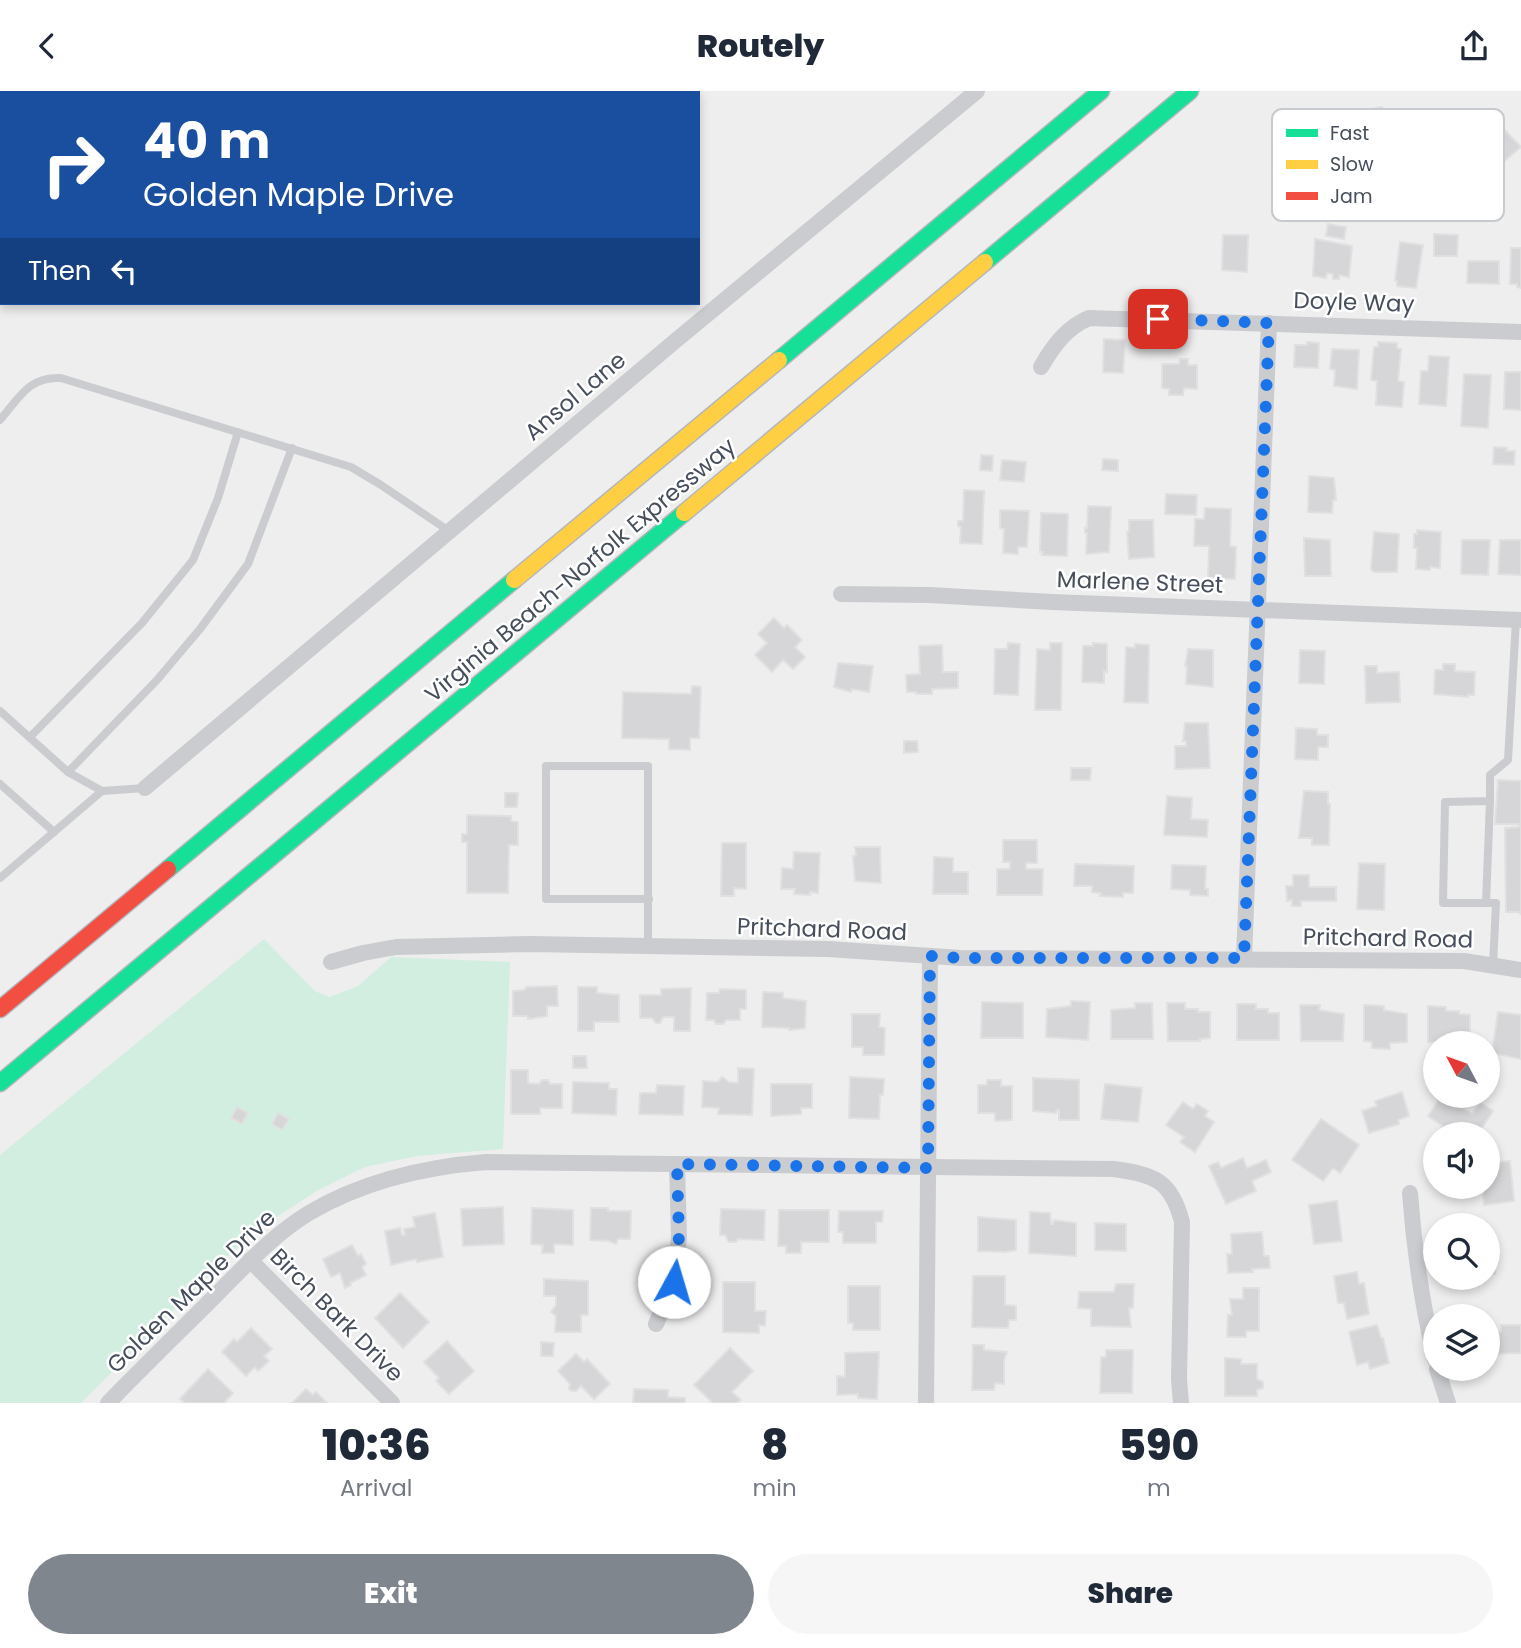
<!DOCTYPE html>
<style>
:root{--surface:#fff;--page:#f6f6f7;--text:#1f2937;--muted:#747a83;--accent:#80868e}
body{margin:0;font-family:Poppins,sans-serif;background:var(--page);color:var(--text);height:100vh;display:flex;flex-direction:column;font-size:26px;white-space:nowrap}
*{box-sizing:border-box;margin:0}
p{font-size:23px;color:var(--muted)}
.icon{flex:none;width:38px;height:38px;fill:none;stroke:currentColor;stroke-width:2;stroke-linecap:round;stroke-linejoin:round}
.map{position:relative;height:1312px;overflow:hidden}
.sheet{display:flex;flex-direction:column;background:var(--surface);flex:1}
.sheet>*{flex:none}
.top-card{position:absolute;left:0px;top:0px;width:700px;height:214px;box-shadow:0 4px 10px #0003;background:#1a4fa0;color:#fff;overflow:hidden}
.needle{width:46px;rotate:311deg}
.controls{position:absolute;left:1423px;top:940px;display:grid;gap:14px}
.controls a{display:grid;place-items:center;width:77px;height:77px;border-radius:50%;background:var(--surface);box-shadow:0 4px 10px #0003;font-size:35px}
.pin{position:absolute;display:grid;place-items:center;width:60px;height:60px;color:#fff;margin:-30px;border-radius:14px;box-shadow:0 4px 10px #0006}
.me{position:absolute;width:77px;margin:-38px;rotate:6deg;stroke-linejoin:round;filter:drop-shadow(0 0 5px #0008)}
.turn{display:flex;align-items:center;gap:24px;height:147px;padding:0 28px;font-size:32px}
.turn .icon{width:91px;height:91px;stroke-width:2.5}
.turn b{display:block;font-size:49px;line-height:60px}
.then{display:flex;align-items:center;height:66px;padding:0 28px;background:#0003;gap:14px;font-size:26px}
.eta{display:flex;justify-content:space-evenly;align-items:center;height:119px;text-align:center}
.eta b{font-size:42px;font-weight:800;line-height:49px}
.cta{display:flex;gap:14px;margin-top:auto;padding:14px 28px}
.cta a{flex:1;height:80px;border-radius:42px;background:var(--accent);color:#fff;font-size:28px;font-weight:800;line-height:80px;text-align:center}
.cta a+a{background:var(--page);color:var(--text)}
header{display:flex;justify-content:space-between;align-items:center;height:91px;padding:0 28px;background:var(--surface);font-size:32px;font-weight:800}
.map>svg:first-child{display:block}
</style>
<header><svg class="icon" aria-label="back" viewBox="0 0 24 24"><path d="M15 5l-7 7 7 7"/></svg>Routely<svg class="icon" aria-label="share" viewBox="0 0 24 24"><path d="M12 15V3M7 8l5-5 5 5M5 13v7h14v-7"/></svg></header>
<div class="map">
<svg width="1521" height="1312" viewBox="0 0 1521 1312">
<rect width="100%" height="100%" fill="#efeeee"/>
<polygon fill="#d2eee0" points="264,848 315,900 329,906 358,895 391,866 510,871 503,1058 417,1065 365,1076 315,1101 248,1145 81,1312 0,1312 0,1064"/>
<g fill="#d6d6d9" stroke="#e0e0e1" stroke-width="2">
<polygon points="1382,16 1385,30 1369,34 1366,19"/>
<polygon points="1485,22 1493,33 1497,31 1521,56 1501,73 1490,59 1485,63 1464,39"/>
<polygon points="1328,133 1346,136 1344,148 1326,145"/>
<polygon points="1434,143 1458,144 1457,165 1434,165"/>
<polygon points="1223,144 1248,144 1247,181 1222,179"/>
<polygon points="1315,148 1352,155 1349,186 1339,184 1339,188 1333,188 1333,183 1327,182 1326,187 1313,185"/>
<polygon points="1400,151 1423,154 1416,197 1397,195 1397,190 1395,189"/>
<polygon points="1511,157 1521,157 1521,197 1517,196 1517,193 1510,193"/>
<polygon points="1468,170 1499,170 1499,193 1467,192"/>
<polygon points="1104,248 1125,249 1123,282 1103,281"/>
<polygon points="1307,251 1319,252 1318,277 1294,276 1295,254 1307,254"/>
<polygon points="1378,251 1397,252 1397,257 1401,258 1398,290 1404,291 1402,316 1376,314 1377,290 1371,289 1374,256 1378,256"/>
<polygon points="1332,258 1359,259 1357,298 1334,295 1335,279 1330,278"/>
<polygon points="1429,265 1449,266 1446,315 1419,313 1421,280 1428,280"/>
<polygon points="1180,268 1188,268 1188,274 1197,274 1197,298 1184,297 1183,304 1169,304 1169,298 1162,297 1162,273 1179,273"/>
<polygon points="1505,281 1521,281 1521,319 1504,318"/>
<polygon points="1464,283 1491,284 1488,337 1461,335"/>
<polygon points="1494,356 1507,357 1506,360 1515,360 1514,374 1493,373"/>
<polygon points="981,364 993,365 992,380 980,379"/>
<polygon points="1103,368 1118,369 1118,380 1102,379"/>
<polygon points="1002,369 1026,371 1024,391 1000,389"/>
<polygon points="1309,385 1334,387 1336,409 1333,409 1332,422 1308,421"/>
<polygon points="964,399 984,400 982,453 960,452 961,436 958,435 958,430 963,430"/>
<polygon points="1166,403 1197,404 1196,424 1165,423"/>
<polygon points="1088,415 1111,416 1109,461 1086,463 1087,442 1085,442 1085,437 1087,437"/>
<polygon points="1205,417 1231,418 1230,455 1236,456 1235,488 1208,487 1209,455 1194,455 1195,428 1204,428"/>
<polygon points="1000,419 1029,420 1027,456 1018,456 1018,463 1003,462 1004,438 1000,437"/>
<polygon points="1041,422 1068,423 1067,465 1042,464 1043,461 1040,461"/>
<polygon points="1129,429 1153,429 1154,466 1129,468 1127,441 1129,441"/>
<polygon points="1417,439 1441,441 1440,477 1430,476 1430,479 1416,478 1417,457 1414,457 1414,443 1417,443"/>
<polygon points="1374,441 1399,443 1397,481 1374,481 1371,478"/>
<polygon points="1304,447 1330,449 1331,485 1305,485"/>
<polygon points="1462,449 1490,449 1488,484 1461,483"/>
<polygon points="1500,449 1521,449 1521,484 1498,483"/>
<polygon points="774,527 784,537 787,534 802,549 795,556 805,566 793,578 783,569 772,581 755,564 767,552 758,543"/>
<polygon points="1008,552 1020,553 1018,604 994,603 995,558 1007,558"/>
<polygon points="1050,552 1062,552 1061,619 1035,619 1037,558 1050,559"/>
<polygon points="1093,552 1107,553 1107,581 1104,580 1104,592 1082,591 1083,555 1093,555"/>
<polygon points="1135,553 1149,554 1148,612 1124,611 1126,556 1135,557"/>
<polygon points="942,554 943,581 958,581 958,597 932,598 932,603 916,603 916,601 907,601 906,584 920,583 919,555"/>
<polygon points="1188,558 1213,559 1213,596 1186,593 1187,575 1185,575"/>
<polygon points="1300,559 1325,560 1324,593 1299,592"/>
<polygon points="838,572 873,575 869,601 852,598 851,601 834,596"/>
<polygon points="1443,573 1455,573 1455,580 1475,581 1474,604 1468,604 1468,606 1434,603 1435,579 1443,579"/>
<polygon points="1365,575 1377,575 1377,582 1399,581 1400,611 1366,612"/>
<polygon points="692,595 701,596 699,647 690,647 690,659 669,658 669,648 622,647 623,601 691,603"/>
<polygon points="1185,632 1208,632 1210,677 1175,678 1175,655 1186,655 1186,650 1183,650"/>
<polygon points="1296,637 1317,638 1317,644 1328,644 1328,656 1318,656 1318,669 1295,668"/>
<polygon points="904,650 917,650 918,661 904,662"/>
<polygon points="1071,677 1091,677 1090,689 1071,689"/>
<polygon points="1498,689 1521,690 1521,823 1518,821 1506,821 1505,737 1519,736 1519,733 1495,733"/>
<polygon points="1304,700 1328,701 1328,713 1330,713 1329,754 1312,754 1312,747 1299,747"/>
<polygon points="505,702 518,702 517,716 505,716"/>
<polygon points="1167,705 1192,707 1191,728 1208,729 1207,746 1164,744"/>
<polygon points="467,724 511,725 511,730 518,731 518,754 509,754 508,802 467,802 467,751 462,751 462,743 467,743"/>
<polygon points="1003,749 1037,749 1037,772 1026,772 1026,778 1043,778 1042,804 997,804 997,778 1010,778 1010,771 1003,771"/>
<polygon points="722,752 746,752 746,798 734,797 734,805 721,805"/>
<polygon points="855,756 880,756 881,792 855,790 853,765 856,765"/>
<polygon points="794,761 820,762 818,802 810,801 810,804 794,803 795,798 781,798 782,777 793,778"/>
<polygon points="934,766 953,767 953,781 968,781 968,803 933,803"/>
<polygon points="1359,772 1385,773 1384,819 1357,818"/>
<polygon points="1075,773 1134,775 1133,802 1123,802 1123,806 1100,805 1101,802 1092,801 1092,795 1074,795"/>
<polygon points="1172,774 1206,775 1205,798 1208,798 1208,805 1190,804 1190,799 1171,798"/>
<polygon points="1293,784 1309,784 1309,796 1336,796 1336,810 1301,810 1301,815 1292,815 1292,809 1287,810 1286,795 1293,795"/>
<polygon points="557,895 558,915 547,915 547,925 528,928 528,925 513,925 513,900 525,899 526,896"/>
<polygon points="578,896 597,896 597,902 619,904 619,931 594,931 594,940 578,940"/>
<polygon points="691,897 690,940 674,940 674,926 663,926 660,932 656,932 652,927 640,927 640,904 661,904 661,898"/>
<polygon points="720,898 746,899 746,918 740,918 740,929 726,929 723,933 716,933 714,929 706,929 707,902 719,902"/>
<polygon points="763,901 783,902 783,907 806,910 805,937 789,939 789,937 762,936"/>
<polygon points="1071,910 1090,911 1088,949 1046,946 1047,918 1071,915"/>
<polygon points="982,911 1023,912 1023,947 981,947"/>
<polygon points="1135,912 1152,912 1153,948 1111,948 1111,919 1135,917"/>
<polygon points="1167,912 1185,912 1185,918 1198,918 1198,921 1210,921 1210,947 1200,948 1200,950 1168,950"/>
<polygon points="1237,913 1256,913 1256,918 1268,918 1268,922 1279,922 1279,949 1237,949"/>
<polygon points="1300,914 1320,914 1319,919 1344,923 1343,950 1301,950"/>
<polygon points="1364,914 1384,915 1384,919 1407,923 1407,951 1390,952 1390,958 1372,957 1372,951 1364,950"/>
<polygon points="1428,915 1446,916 1446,920 1459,920 1459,923 1470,924 1470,952 1428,951"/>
<polygon points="1498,921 1521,924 1521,968 1492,962"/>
<polygon points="852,923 880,923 879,936 885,937 884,964 863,964 863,956 852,956"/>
<polygon points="573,965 586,965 587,977 573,977"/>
<polygon points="738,977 754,978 752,1024 718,1023 719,1017 702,1016 703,990 718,991 722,986 729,991 738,992"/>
<polygon points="511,979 528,979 528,992 539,993 542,989 548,989 550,993 562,993 562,1017 540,1017 540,1023 511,1023"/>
<polygon points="850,986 884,988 883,1004 880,1004 879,1028 849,1027"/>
<polygon points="1033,987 1079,989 1079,1029 1059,1029 1059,1019 1056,1020 1056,1022 1033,1020"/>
<polygon points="987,989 1001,989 1001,995 1012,995 1012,1029 995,1030 995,1022 978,1022 978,994 987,994"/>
<polygon points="573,991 609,992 609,998 617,998 616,1024 572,1022"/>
<polygon points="771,993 812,993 812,1017 801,1017 801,1023 771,1025"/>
<polygon points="1105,993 1142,997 1138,1031 1101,1028"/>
<polygon points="657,994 684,995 683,1024 639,1023 640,1002 656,1002"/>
<polygon points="1402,1001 1409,1025 1398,1029 1399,1033 1369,1042 1362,1020 1377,1015 1375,1010"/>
<polygon points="1442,1004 1456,1013 1459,1010 1465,1014 1463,1017 1472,1023 1480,1011 1493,1020 1478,1043 1444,1043 1439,1040 1443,1035 1428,1025"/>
<polygon points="1183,1011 1193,1018 1197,1013 1208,1020 1205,1025 1214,1031 1195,1061 1180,1051 1184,1046 1166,1034"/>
<polygon points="237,1016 248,1022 242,1033 231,1027"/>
<polygon points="278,1022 289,1028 282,1039 272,1033"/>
<polygon points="1321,1028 1359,1054 1340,1082 1333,1077 1323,1090 1292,1069"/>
<polygon points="1243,1067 1247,1077 1266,1069 1271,1081 1252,1090 1256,1100 1226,1113 1209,1075 1218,1071 1221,1077"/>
<polygon points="1510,1070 1514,1110 1484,1114 1482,1096 1488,1096 1488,1072"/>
<polygon points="1337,1110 1342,1150 1314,1153 1309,1114"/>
<polygon points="503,1116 504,1153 463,1155 461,1118"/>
<polygon points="532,1117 573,1119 573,1154 554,1153 554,1162 542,1162 543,1154 531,1153"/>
<polygon points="591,1117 608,1117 608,1120 631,1120 630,1148 618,1148 616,1153 609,1150 590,1149"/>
<polygon points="721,1118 765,1119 764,1149 738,1148 736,1151 729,1151 725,1144 720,1144"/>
<polygon points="779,1119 829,1119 829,1151 801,1151 801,1162 786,1162 786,1155 778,1155"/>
<polygon points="839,1120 883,1120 882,1131 876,1131 876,1152 843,1152 843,1141 838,1141"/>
<polygon points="1030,1121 1050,1122 1051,1133 1053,1133 1054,1129 1076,1132 1076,1165 1029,1162"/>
<polygon points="435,1122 443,1166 417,1171 416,1168 391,1174 385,1140 400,1137 402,1144 405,1144 404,1138 415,1136 413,1126"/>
<polygon points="978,1126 1016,1129 1016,1159 1005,1161 978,1160"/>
<polygon points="1095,1132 1126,1133 1126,1160 1095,1159"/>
<polygon points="1488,1140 1490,1140 1489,1155 1497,1156 1495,1183 1488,1183"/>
<polygon points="1262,1141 1264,1165 1269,1165 1270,1177 1252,1178 1253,1181 1228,1182 1227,1163 1232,1163 1231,1143"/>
<polygon points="352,1154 358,1165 361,1163 366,1173 362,1176 366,1184 350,1192 351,1194 345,1197 340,1182 331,1186 323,1168"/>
<polygon points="1357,1181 1359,1193 1364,1192 1369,1223 1347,1228 1344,1212 1338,1212 1334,1185"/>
<polygon points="973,1185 1005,1185 1005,1214 1016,1215 1016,1229 1009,1229 1008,1237 972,1236"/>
<polygon points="544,1188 588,1190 588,1224 581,1224 581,1241 555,1241 556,1225 551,1221 556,1214 556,1205 544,1205"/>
<polygon points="723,1191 755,1191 755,1220 766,1220 765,1235 759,1234 759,1242 723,1241"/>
<polygon points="1116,1193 1134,1193 1133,1217 1129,1217 1131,1236 1091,1235 1091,1218 1078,1217 1079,1201 1114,1201"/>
<polygon points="848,1195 880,1195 880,1239 853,1239 853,1232 848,1232"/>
<polygon points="1243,1197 1259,1197 1259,1240 1246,1240 1246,1246 1227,1246 1228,1224 1232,1224 1230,1208 1243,1208"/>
<polygon points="400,1202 429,1231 403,1257 375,1227"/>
<polygon points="1377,1234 1381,1247 1383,1247 1389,1272 1370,1278 1368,1271 1357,1274 1349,1241"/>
<polygon points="1501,1234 1521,1234 1521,1262 1488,1263 1488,1241 1501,1241"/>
<polygon points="251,1237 272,1258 264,1265 269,1270 258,1280 255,1276 246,1285 222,1261 234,1248 237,1251"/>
<polygon points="447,1250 474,1280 449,1303 436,1290 439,1287 424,1271"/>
<polygon points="541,1251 554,1252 553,1265 541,1265"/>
<polygon points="973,1254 984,1254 984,1259 1007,1261 1004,1269 1004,1293 995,1292 994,1299 972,1299"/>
<polygon points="730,1257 753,1280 732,1301 741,1309 737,1312 713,1312 694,1294"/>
<polygon points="1106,1259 1133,1259 1132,1302 1100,1302 1101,1266 1106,1266"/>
<polygon points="879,1261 877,1308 858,1307 858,1303 837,1304 837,1285 845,1286 845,1262"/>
<polygon points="576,1263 584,1271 587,1268 610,1293 594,1308 581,1295 576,1300 572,1300 569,1298 570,1293 558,1280"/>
<polygon points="1225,1267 1241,1268 1241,1273 1257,1273 1257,1288 1263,1291 1263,1297 1257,1299 1257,1305 1225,1305"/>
<polygon points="208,1278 233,1302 224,1312 185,1312 180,1308"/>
<polygon points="306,1298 313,1304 316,1301 327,1312 292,1312"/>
<polygon points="634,1298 668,1299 668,1306 685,1307 685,1312 633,1312"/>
</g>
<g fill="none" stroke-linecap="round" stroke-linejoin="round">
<g stroke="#b3b6be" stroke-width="19">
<g id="fast">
<polyline points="985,171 1190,0"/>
<polyline points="779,269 1101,0"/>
<polyline points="168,778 514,489"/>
<polyline points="0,992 684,422"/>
</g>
</g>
<g stroke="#b3b6be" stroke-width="19">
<g id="slow">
<polyline points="684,422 985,171"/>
<polyline points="514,489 779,269"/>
</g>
</g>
<g stroke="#b3b6be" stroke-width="19">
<polyline id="jam" points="0,918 168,778"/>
</g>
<g stroke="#cacccf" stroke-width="8">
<path d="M0,329C19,307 29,285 61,287L351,376L381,394L449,440"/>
<polyline points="0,620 68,681 102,700 145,697"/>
<polyline points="30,646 142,532 193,469 218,407 238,341"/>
<polyline points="68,681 157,589 200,538 248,473 292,357"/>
<polyline points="0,693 54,741"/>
<polyline points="0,787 102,700"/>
<polyline points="1486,812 1490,710"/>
<polyline points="648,855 648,675 546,675 546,808 649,808"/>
<polyline points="1493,874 1496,812 1443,812 1445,711 1490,710 1490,684 1508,669 1516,529"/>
</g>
<g stroke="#cacccf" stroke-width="16">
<path d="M1041,276C1053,255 1067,236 1089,227L1521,241"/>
<polyline points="841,503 929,504 1052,511 1521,529"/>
<polyline points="145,697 674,251 977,0"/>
<polyline points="1244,867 1269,232"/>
<polyline points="331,871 363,862 396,856 529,853 828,858 961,867 1464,870 1521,879"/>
<path d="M1410,1102C1414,1158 1422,1213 1435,1268"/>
<polyline points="250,1169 392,1312"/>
<polyline points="656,1233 674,1191 679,1146 677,1073"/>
<polyline points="1437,1278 1448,1312"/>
<path d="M108,1312C144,1275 181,1239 217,1203C246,1174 273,1144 309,1122C363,1090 423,1076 486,1071L1114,1078C1155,1084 1171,1089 1182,1131L1179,1288L1181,1312"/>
<polyline points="926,1312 930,865"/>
</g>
<use href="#fast" stroke="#16e098" stroke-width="16"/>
<use href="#slow" stroke="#ffcf43" stroke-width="16"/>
<use href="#jam" stroke="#f24e42" stroke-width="16"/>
</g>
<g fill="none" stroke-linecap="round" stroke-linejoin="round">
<polyline stroke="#1a73e8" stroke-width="12" stroke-dasharray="0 21.6" points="674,1191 679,1146 677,1073 928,1077 930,865 961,867 1244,867 1269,232 1158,228"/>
</g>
<g text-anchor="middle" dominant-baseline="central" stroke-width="5" stroke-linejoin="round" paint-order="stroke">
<g font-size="23" fill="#454e5a" stroke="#fff">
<text transform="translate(1354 211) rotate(2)">Doyle Way</text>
<text transform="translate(575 305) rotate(-40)">Ansol Lane</text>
<text transform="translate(580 479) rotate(-40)">Virginia Beach-Norfolk Expressway</text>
<text transform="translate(1140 491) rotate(2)">Marlene Street</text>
<text transform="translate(822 838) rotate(2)">Pritchard Road</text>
<text transform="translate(1388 847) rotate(1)">Pritchard Road</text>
<text transform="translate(191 1200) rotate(-44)">Golden Maple Drive</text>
<text transform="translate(337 1224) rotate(45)">Birch Bark Drive</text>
</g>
</g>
<rect x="1272" y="18" width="232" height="112" rx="10" fill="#fff" stroke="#c7cace" stroke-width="2"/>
<rect x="1286" y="38" width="32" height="8" fill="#16e098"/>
<rect x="1286" y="69" width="32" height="9" fill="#ffcf43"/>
<rect x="1286" y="101" width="32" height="8" fill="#f24e42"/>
<g font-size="19" fill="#454e5a">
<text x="1330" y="49">Fast</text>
<text x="1330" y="80">Slow</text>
<text x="1330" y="112">Jam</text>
</g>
</svg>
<div class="controls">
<a><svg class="needle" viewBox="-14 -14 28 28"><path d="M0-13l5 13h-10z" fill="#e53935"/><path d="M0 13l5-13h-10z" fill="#747a83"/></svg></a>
<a><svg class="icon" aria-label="sound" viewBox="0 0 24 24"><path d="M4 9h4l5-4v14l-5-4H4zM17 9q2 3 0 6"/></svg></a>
<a><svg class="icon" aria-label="search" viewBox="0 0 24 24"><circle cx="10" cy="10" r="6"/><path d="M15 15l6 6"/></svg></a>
<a><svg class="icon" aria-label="layers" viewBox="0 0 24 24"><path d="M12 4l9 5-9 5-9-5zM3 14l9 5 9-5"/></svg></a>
</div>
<div class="pin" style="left:1158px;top:228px;background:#d93025"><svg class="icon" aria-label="arrive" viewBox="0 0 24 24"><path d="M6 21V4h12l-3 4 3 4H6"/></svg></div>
<svg class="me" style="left:674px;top:1191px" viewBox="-20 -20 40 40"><circle r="19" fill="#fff"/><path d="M0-13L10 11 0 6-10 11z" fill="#1a73e8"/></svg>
<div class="top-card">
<div class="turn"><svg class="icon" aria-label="right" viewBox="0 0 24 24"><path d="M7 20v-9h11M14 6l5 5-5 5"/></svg><div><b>40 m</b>Golden Maple Drive</div></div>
<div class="then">Then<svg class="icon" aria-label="left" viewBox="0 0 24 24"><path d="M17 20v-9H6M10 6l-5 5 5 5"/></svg></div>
</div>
</div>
<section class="sheet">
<div class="eta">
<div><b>10:36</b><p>Arrival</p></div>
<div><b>8</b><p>min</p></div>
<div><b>590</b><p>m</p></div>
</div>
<div class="cta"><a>Exit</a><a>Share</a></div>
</section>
